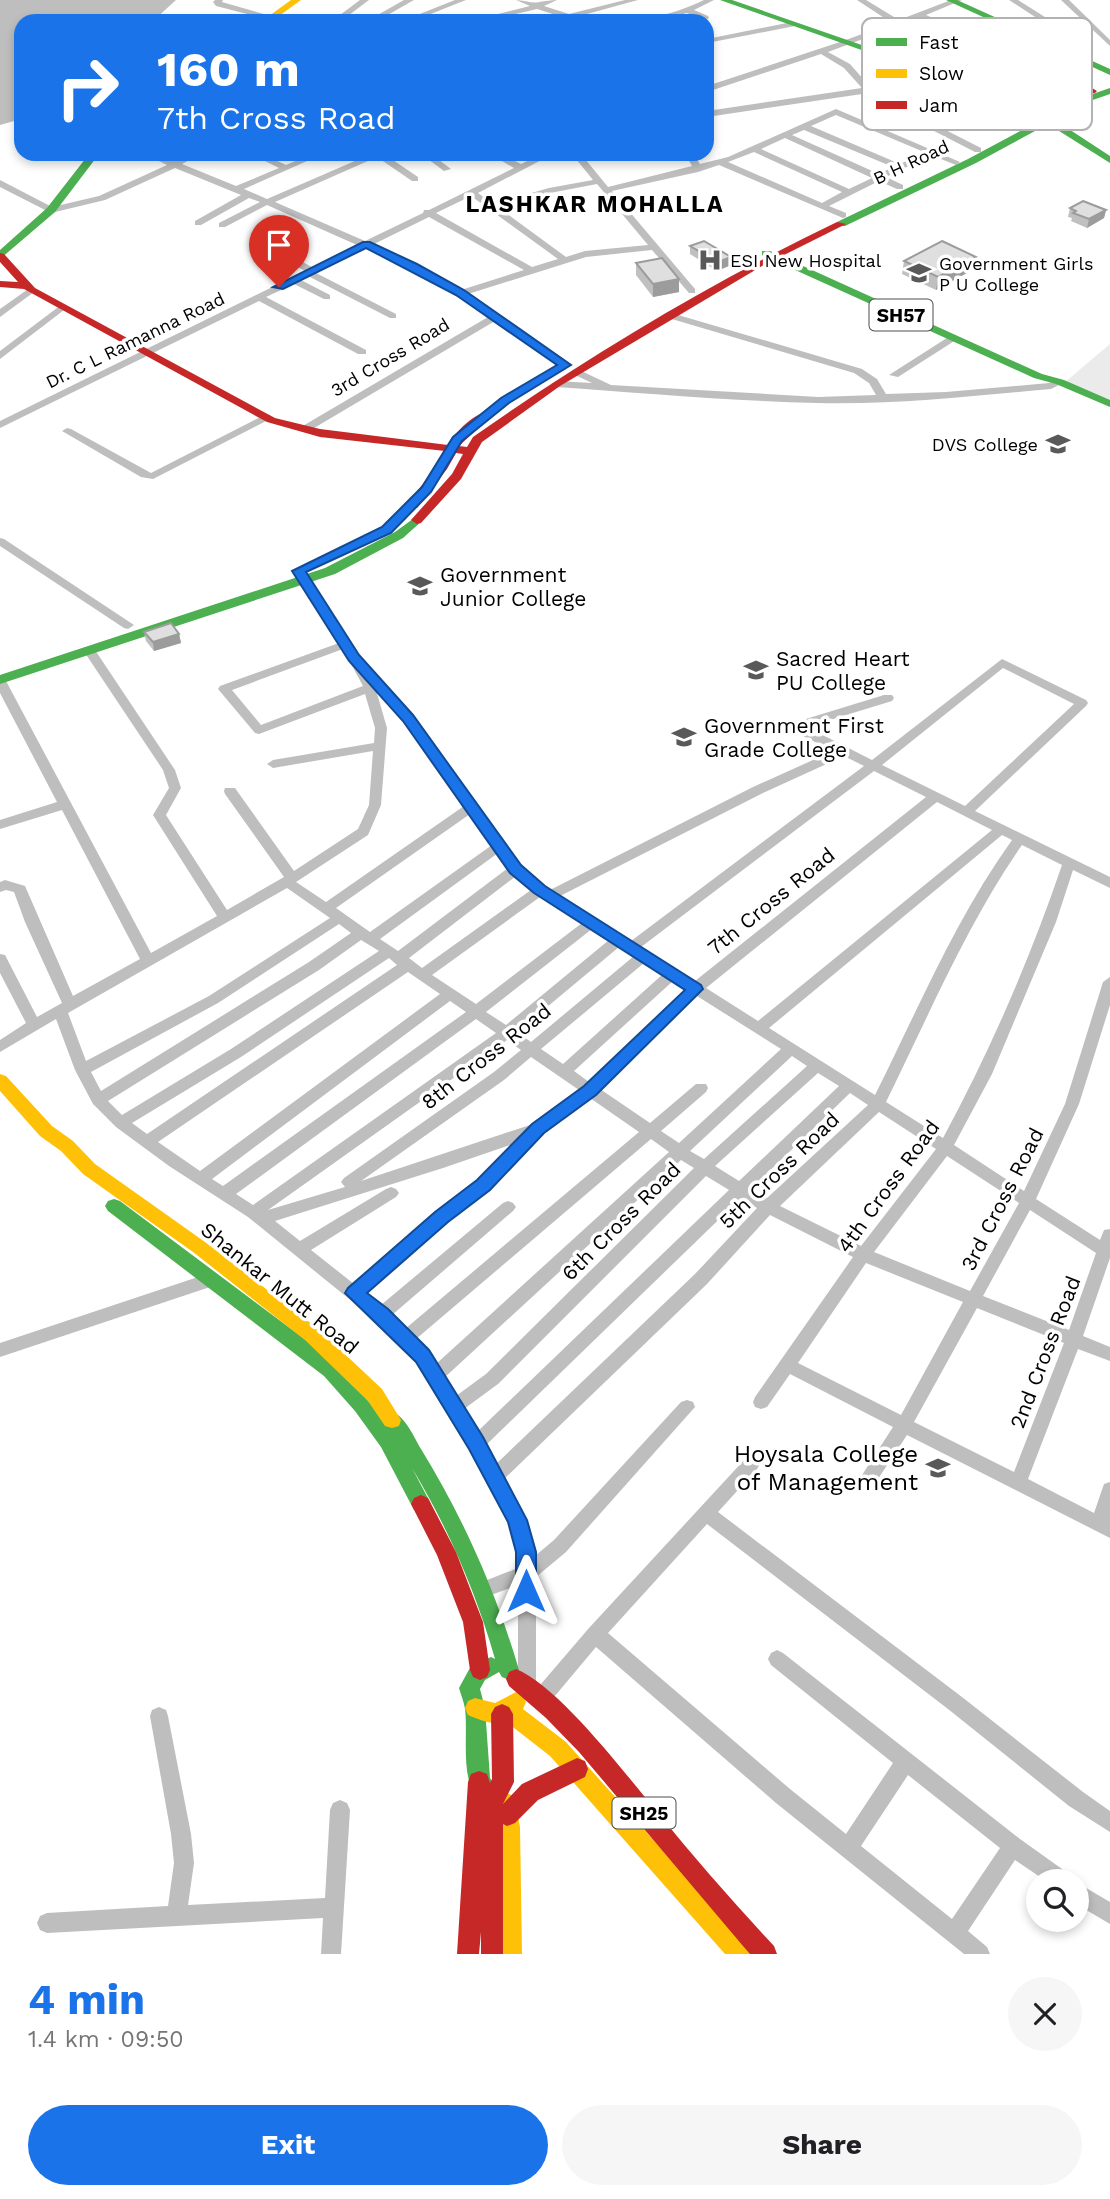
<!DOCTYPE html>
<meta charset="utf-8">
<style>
:root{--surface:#fff;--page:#f6f6f6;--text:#202124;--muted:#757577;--accent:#1a73e8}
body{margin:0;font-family:"Work Sans",sans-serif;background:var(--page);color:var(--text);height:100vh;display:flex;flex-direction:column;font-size:26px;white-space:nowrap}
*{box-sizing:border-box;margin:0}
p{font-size:23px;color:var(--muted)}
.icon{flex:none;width:38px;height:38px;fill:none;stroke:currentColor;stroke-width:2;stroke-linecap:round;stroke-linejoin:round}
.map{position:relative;height:1954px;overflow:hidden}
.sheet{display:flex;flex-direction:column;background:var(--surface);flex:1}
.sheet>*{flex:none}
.hud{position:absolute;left:14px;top:14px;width:700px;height:147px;border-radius:21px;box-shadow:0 4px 10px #0003;background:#1a73e8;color:#fff;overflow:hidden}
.fabs{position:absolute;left:1026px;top:1869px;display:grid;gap:14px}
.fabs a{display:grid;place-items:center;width:63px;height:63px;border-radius:50%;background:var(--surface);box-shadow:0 4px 10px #0003;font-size:35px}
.pin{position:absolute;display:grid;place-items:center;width:60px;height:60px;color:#fff;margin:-72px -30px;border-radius:50% 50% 50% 0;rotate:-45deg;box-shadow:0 0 7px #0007}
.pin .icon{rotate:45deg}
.me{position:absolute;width:77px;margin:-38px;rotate:0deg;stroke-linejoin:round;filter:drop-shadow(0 0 5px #0008)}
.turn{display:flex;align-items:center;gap:24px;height:147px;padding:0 28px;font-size:32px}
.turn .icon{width:91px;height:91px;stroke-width:2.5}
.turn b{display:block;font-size:49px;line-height:60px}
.round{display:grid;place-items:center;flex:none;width:74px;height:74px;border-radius:37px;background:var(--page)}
.overview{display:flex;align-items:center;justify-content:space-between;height:119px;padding:0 28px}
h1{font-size:42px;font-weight:700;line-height:52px;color:var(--accent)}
.cta{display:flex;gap:14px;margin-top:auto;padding:14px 28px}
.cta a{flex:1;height:80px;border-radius:42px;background:var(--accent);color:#fff;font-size:28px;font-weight:700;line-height:80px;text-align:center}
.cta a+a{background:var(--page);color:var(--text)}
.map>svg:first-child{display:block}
</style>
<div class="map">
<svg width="1110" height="1954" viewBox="0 0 1110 1954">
<rect width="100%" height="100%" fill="#fff"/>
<polygon fill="#ebebeb" points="1110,344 1110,403 1064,383"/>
<polygon fill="#bebebe" points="0,0 176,0 153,21 21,21 21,119 0,125"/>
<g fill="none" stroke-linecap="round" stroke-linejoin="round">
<g fill="#bebebe" fill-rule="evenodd">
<polygon points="215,0 223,0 222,2 288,21 275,21 216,6 213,2"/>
<polygon points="360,0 369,0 341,21 332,21"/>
<polygon points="404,0 414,0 377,21 367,21"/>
<polygon points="455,0 466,0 413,21 402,21"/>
<path d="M516,0C524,0 533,4 539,2C546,1 550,0 557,0L544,6L569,14L625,0H638L576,17L578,19L575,21L537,9L485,21H470L530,6Z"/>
<path d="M704,0H714L694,10L708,16L709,18L705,21H695L699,18L687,13L653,21H618C629,15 638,18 650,17C669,15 687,8 704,0Z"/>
<polygon points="857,0 866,0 899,20 951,0 962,0 926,15 1045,68 1074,91 1067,93 1039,72 919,18 828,52 850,64 870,87 933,70 933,74 871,92 981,148 981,152 975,152 862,94 707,117 707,111 862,88 844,68 821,54 707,92 707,86 843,41 892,23"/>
<polygon points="1009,0 1018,0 1056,24 1049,26"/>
<polygon points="1061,0 1069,0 1110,40 1110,46"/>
<polygon points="792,22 795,22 795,26 707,43 707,39"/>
<polygon points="1012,100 1015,101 1015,105 979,119 954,108 958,105 979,113"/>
<path d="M836,109L960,162L956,165L931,155L886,177L903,185V189H897L879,181L829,206L846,213V217L843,218L719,165L698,172L612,191L695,289V293H689L652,250L586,257L468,294L569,363V367H561L495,321L309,431H301V427L488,317C449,290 409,268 365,248L316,273L396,314V318H390L308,276L301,280L330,295V299H324L294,284L266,297L366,350V354H358L259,301L0,428V421L305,271L250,241V237H256L312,267L357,245L267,205L225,227H219V223L260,202L249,198L201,225H195V221L241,195L175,168L105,200L51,213L0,187V180L52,207L99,196L167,165L145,154H157L174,161L190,154H201L182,164L236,186L279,168L251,154H262L286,165L312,154H323L244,189L267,199L371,154H384L418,177V181H412L377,157L275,202L365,241L423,213L424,210H429L514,168L490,154H501L521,164L542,154H553L478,193L493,204L549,188L593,180L572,154H581L608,187L692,166L685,154H693L700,164L728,157ZM836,115L924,152L900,164L811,126ZM804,130L893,167L879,174L792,135ZM785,138L872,178L849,189L761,149ZM754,152L842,192L822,203L728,162ZM597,184L648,245L585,251L566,257L499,208L550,193ZM471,196L558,259L532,267L436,213ZM429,217L524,270L461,290L416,264L372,245Z"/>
<polygon points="421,154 431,154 451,169 444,171"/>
<polygon points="31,287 36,290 34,292 0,317 0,309"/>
<polygon points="61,305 64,306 64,310 0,359 0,351"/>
<path d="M668,312L862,369L877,379L886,394L946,392L1049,383L1060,379L1065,382L1051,389C973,396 895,405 817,403C730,401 642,393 556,387L551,384L556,381L592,383L573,374V370L577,369L611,385L818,397L876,395L869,383L854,373L665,317L663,315Z"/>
<polygon points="950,336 959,338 898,377 889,375"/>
<polygon points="266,414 270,415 270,419 153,479 141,477 62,431 67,428 71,429 151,473"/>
<polygon points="0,538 4,539 134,625 128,629 124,628 0,546"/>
<path d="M298,568L302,569L328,605L358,655L412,715L521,866L550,890L753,787L833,751L799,734L794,725L796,722L884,695H892L894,698L892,701L807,727L872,760L1002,659L1086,700L1088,703L1086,706L975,811L1110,877V888L1073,870L1056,922L992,1074L954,1145L1024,1191L1065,1104L1103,982L1110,977V1005L1079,1104L1036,1199L1100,1240L1104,1230L1110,1229V1258L1083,1336L1110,1347V1361L1078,1349L1028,1479L1094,1513L1104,1484L1110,1482V1538L907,1435L876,1482L870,1485L864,1482L861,1477L864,1472L893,1427L790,1374L767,1407L761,1409L755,1407L753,1402L755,1397L853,1257L770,1215L707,1284L504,1479L526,1520L535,1556L554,1540L681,1402L687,1400L693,1402L695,1407L566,1552L536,1577V1687L534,1693L527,1696L520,1693L518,1687V1585L483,1598L477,1596L474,1590L477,1584L518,1568L517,1552L509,1522L470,1448L416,1361L375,1320L248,1217L169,1166L116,1127L93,1104L75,1070L56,1019L0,1052V1040L26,1023L0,973V954L5,955L37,1017L62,1003L25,922L14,892L6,890L0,892V882L5,880L25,886L73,996L140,959L62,810L0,829V820L57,802L0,693V677L6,681L151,953L217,916L153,815L169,788L163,770L83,650L85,647H93L175,770L181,788L166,815L227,910L284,877L225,794L224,791L225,788H235L294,871L358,829L369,805L373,751L273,768L267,764L273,760L374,743L375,728L365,694L259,734L255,733L218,689L220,686L339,643L292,571ZM343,649L363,686L261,725L232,690ZM1003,668L1074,704L965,806L882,765ZM376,690L404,721L464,806L326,902L296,882L368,835L381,805L387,728ZM844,756L864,766L631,941L560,896L763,793ZM874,771L926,797L695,981L641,947ZM937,802L992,830L758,1021L706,988ZM470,814L492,845L370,932L336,908ZM1002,835L1012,840C956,918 918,1009 875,1095L769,1028ZM1022,845L1062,865C1030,959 990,1051 943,1138L886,1102C929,1015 967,924 1022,845ZM498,853L508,868L398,951L380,939ZM516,876L531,890L422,968L409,958ZM287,888L330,918L209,996L86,1061L68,1013ZM540,897L582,923L476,1004L432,975ZM339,924L351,933L309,962L101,1091L91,1072L218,1003ZM592,929L609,940L506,1025L486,1012ZM361,940L379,951L231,1049L122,1115L108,1101L319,970ZM619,947L634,956L531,1042L517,1032ZM389,958L397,965L147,1134L132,1123L241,1057ZM644,963L663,974L563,1064L541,1049ZM408,972L440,994L200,1171L158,1142ZM673,981L686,989L589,1082L574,1071ZM697,996L781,1049L679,1143L661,1131L706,1092L708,1088L706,1084H696L650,1123L600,1089ZM450,1001L466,1012L223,1186L212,1179ZM476,1019L496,1033L253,1205L236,1194ZM507,1040L521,1050L494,1072L344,1178L341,1182L345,1187L268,1210ZM792,1056L807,1066L704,1159L690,1151ZM531,1057L579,1090L533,1124L361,1181L504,1080ZM818,1073L839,1086L739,1181L715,1166ZM850,1093L868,1105L767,1198L751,1189ZM590,1098L639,1132L405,1329L392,1315L513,1211L516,1207L513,1203L508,1201L503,1203L381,1305L365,1293L446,1221L489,1189L543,1133ZM879,1112L936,1149L861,1246L780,1206ZM651,1139L669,1152L436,1364L428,1351L416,1339ZM516,1143L479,1181L436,1213L354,1284L311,1250L396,1197L399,1193L396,1189L391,1187L386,1189L300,1241L275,1221L443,1168ZM947,1156L1019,1203L970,1291L874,1252ZM681,1160L694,1168L486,1374L456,1396L444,1378ZM706,1176L729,1190L478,1431L464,1409L498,1384ZM741,1198L757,1208L695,1274L496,1464L486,1445ZM1030,1210L1096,1253L1069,1330L983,1296ZM866,1263L963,1302L901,1415L798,1363ZM977,1308L1064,1343L1014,1472L914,1422Z"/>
<polygon points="210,1273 216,1275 218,1280 216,1285 0,1357 0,1343"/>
<path d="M751,1456L757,1459L760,1464L757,1469L718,1512L962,1697L1083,1792L1110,1811V1832L1069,1806L948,1709L707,1524L608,1633L790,1789L846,1834L893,1763L771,1665L768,1659L771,1653L777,1650L783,1653L1020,1839L1069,1874L1072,1881H1046L1015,1860L968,1931L987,1947L990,1954H964L776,1803L596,1647L549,1703L542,1706L535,1703L533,1697L535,1691L589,1628L745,1459ZM908,1775L1000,1848L952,1919L861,1846Z"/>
<polygon points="159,1707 166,1710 168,1716 191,1834 194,1863 188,1905 325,1898 330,1810 333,1803 340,1800 347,1803 350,1810 341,1954 321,1954 323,1918 47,1933 40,1930 37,1923 40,1916 47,1913 168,1906 174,1863 171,1834 150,1716 152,1710"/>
<polygon points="1076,1882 1110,1902 1110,1924 1076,1904"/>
</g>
<g fill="#4caf50" fill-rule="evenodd">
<polygon points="720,0 732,0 986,88 1048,116 1084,97 1110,88 1110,94 1090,101 1055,120 1110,156 1110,163 1048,124 976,163 845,226 837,226 837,222 968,159 1041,120 980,92"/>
<polygon points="946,0 957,0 1110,69 1110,75"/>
<polygon points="89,154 99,154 55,212 0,259 0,250 47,208"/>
<polygon points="762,251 770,251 1042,374 1064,380 1110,400 1110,407 1056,384 1034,378 762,255"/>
<polygon points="417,516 423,520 403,538 335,574 0,684 0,675 325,568 395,532"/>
<path d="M114,1199L120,1201L338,1364L383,1419L385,1414L392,1412C405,1416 414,1437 421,1449C464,1519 496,1592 519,1670L516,1677L509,1680L502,1677L499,1672L485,1680L480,1689L485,1708L490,1778L503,1799L500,1807L492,1810C456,1795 469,1740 465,1709C464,1702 461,1695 459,1688L471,1666L491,1657L495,1659C476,1592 448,1528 412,1468L431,1504L428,1510L421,1513L414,1510L381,1447L355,1411L324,1376L108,1211L105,1206L108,1201Z"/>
</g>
<g fill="#ffc107" fill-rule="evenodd">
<polygon points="291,0 301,0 272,21 262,21"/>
<polygon points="0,1074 6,1076 52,1126 73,1141 95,1164 205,1242 317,1328 382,1389 401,1420 399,1426 392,1428 385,1426 368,1401 305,1340 193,1252 83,1174 61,1151 40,1136 0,1091"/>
<path d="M516,1692L523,1695L526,1702L523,1709L566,1742L748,1946L751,1954H725L550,1756L505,1721C493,1726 480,1720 468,1715L465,1708L468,1701L475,1698L495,1703Z"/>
<polygon points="506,1793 514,1796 520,1827 522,1954 500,1954 498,1827 495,1804 498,1796"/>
</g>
<g fill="#c62828" fill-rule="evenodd">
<polygon points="1092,88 1097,91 1095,93 1007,103 1002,100 1007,97"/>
<path d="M837,222L846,224L762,266L560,386L482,442L461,479L421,523L417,524L411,520L452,474L463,454L456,453L447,469L417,508H409L407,505L437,465L445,451L320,437L267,422L24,289L0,287V281L18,282L0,262V253L4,254L35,288L275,418L320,429L448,445C455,432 477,410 491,412V416L459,446L467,447L473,437C588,356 710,283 837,222Z"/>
<polygon points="421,1495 428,1498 456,1552 483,1622 490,1670 487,1677 480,1680 473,1677 470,1670 463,1622 437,1555 411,1504 414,1498"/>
<path d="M516,1669C560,1687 626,1775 658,1813C695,1859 734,1903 774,1946L777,1954H750L743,1946L579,1752L546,1718L509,1686L506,1679L509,1672Z"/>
<polygon points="502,1704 509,1707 513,1714 514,1782 503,1804 522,1784 577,1758 585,1761 588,1769 585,1777 538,1800 515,1823 507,1826 503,1824 503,1954 481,1954 481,1932 479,1954 457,1954 468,1782 471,1774 479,1771 487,1774 490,1783 492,1779 491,1714 495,1707"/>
</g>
</g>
<g fill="#c0c0c0">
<polygon points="1070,208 1106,210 1104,218 1087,228 1071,221 1072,218 1068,217"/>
<polygon points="690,246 731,257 731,265 717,271 690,254"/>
<polygon points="904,261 974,269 936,290 902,274"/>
<polygon points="636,263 679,279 679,292 653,297 636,275"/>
<polygon points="144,632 179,634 181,643 154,651 146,641"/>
</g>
<g fill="#9c9c9c">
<polygon points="1106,210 1104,218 1087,228 1089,219"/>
<polygon points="731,257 731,265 717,271 718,262"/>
<polygon points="976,257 974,269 936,290 938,277"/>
<polygon points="679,279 679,292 653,297 653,284"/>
<polygon points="179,634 181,643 154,651 153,642"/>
</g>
<g fill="#dfdfdf" stroke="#9c9c9c" stroke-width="2">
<polygon points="1083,201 1106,210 1089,219 1073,213 1076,211 1070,208"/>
<polygon points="704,241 731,257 718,262 690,246"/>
<polygon points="942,241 976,257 938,277 904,261"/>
<polygon points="662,258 679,279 653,284 636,263"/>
<polygon points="171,623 179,634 153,642 144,632"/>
</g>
<polygon fill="#1a73e8" stroke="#114b97" stroke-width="2" points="363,242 370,242 417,264 464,290 571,365 509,403 462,441 431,492 391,533 306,572 359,655 413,715 521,865 545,886 701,985 703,989 596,1095 544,1133 490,1190 448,1222 367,1293 388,1309 429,1350 483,1437 527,1520 536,1552 536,1591 533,1597 526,1600 519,1597 516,1591 516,1552 508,1522 469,1449 416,1362 345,1293 348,1288 435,1212 477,1180 532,1124 584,1086 685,990 534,893 510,873 403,721 349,661 292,571 382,527 422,487 453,437 501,398 557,365 456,295 366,248 283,289 273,287"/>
<defs>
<g id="hospital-bare" transform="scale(1.89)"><path d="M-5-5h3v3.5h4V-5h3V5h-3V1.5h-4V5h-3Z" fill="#595959" stroke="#fff" stroke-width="2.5" paint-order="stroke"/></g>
<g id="university-bare" transform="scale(1.89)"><path d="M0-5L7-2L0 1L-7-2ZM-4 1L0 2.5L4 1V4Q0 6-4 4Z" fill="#595959" stroke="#fff" stroke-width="2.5" paint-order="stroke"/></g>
</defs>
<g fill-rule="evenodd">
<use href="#hospital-bare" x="710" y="260"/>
<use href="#university-bare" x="919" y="273"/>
<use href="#university-bare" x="1058" y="444"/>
<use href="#university-bare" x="420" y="586"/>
<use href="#university-bare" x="756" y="670"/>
<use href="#university-bare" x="684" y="737"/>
<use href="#university-bare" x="938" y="1468"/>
</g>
<g text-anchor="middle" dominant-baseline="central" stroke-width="7" stroke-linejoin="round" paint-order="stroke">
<g font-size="18" fill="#000" stroke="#fff">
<text transform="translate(911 162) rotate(-25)">B H Road</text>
<text transform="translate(135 340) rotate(-26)">Dr. C L Ramanna Road</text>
<text transform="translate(390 357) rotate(-31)">3rd Cross Road</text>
</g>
<g font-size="18" fill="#000" stroke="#fff" text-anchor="start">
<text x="730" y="260">ESI New Hospital</text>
<text x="939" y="263">Government Girls<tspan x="939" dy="21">P U College</tspan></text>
<text x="1038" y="444" text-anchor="end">DVS College</text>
</g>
<g fill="#fff" stroke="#4c4c4c" stroke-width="2">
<rect x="869.5" y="299.5" width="63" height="31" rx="5"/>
<rect x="612.5" y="1797.5" width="63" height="31" rx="5"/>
</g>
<g font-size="19" font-weight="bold" fill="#000">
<text x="901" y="315">SH57</text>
<text x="644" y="1813">SH25</text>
</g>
<g font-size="21" fill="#000" stroke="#fff" text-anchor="start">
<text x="440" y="574">Government<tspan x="440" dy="24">Junior College</tspan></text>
<text x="776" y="658">Sacred Heart<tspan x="776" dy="24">PU College</tspan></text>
<text x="704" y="725">Government First<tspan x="704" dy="24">Grade College</tspan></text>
</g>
<g font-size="21" fill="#000" stroke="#fff">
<text transform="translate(771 901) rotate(-39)">7th Cross Road</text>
<text transform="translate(486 1056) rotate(-38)">8th Cross Road</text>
<text transform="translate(779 1170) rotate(-44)">5th Cross Road</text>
<text transform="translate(888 1186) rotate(-54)">4th Cross Road</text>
<text transform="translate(1002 1199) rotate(-63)">3rd Cross Road</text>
<text transform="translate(621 1221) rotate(-45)">6th Cross Road</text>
<text transform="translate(280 1288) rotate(39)">Shankar Mutt Road</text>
<text transform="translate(1045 1352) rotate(-69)">2nd Cross Road</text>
</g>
<g font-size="23" font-weight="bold" letter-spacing="2" fill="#000" stroke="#fff">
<text x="595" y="204">LASHKAR MOHALLA</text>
</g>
<g font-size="24" fill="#000" stroke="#fff" text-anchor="end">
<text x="918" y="1454">Hoysala College<tspan x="918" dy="28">of Management</tspan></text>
</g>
</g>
<rect x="862" y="18" width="230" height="112" rx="10" fill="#fff" stroke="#b2b2b2" stroke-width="2"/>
<rect x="876" y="38" width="31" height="8" fill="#4caf50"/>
<rect x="876" y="69" width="31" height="9" fill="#ffc107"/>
<rect x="876" y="101" width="31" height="8" fill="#c62828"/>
<g font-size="19" fill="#000">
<text x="919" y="49">Fast</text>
<text x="919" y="80">Slow</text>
<text x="919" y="112">Jam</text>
</g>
</svg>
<div class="fabs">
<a><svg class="icon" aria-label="search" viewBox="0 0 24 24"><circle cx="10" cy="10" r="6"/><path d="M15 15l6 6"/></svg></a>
</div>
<div class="pin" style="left:279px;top:287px;background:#d93025"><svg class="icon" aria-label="arrive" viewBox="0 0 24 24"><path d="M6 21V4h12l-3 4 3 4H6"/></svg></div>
<svg class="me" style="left:526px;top:1591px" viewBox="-20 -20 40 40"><path d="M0-17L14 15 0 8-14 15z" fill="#1a73e8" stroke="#fff" stroke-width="4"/></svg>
<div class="hud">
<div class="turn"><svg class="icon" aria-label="right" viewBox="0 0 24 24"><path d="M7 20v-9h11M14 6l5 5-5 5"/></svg><div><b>160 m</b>7th Cross Road</div></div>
</div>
</div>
<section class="sheet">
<div class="overview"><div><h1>4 min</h1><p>1.4 km · 09:50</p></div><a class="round"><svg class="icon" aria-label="close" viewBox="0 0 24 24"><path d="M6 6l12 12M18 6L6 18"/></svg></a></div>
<div class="cta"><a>Exit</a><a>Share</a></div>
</section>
